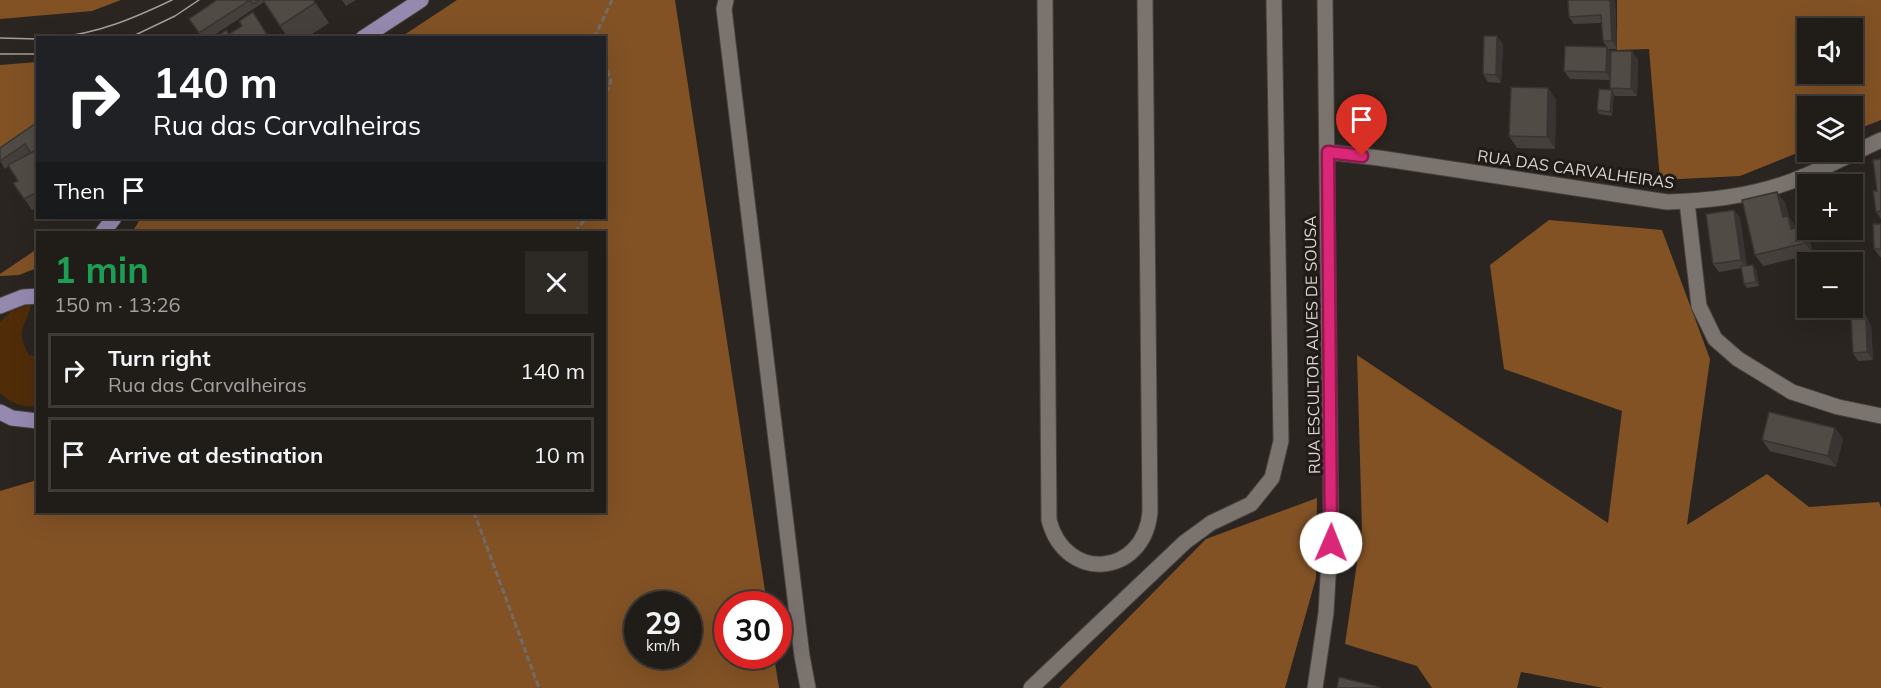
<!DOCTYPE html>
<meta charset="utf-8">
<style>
:root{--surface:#201c18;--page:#2d2925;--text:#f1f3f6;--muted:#a2a1a2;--line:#3d3a37}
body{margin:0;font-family:Mulish,sans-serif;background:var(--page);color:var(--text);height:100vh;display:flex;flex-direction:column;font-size:22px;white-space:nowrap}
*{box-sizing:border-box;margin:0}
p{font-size:20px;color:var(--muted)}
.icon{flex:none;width:33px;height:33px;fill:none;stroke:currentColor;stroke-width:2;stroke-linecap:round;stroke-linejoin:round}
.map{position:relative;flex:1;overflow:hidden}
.panel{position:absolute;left:36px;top:231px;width:570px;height:282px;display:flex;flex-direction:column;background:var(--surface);border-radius:0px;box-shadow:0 6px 24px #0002,0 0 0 2px var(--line)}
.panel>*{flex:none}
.hud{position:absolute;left:36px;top:36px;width:570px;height:183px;border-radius:0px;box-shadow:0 6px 24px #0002,0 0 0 2px var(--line);background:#202124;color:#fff;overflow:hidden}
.buttons{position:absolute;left:1797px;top:18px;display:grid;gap:12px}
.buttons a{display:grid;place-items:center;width:66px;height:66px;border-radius:0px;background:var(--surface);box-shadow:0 6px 24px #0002,0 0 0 2px var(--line);font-size:30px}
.speed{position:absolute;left:624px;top:591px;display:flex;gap:12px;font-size:30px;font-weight:700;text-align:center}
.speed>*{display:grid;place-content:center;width:78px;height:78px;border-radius:50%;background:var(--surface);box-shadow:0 6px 24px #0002,0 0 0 2px var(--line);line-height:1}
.speed small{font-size:15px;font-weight:400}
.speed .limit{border:9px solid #d22;background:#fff;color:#111}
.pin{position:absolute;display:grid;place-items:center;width:51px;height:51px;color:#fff;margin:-62px -26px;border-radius:50% 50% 50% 0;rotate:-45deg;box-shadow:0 0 6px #0007}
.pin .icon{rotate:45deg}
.me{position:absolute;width:66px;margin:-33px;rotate:1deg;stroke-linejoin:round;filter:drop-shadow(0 0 4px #0008)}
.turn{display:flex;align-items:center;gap:21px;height:126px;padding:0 18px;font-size:27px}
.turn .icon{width:78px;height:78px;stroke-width:2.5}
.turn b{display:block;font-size:42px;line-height:51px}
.then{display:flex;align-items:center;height:57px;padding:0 18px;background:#0003;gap:12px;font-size:22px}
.round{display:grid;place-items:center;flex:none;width:63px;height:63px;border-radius:0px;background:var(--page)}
.summary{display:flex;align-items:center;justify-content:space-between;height:102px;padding:0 18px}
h1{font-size:36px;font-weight:700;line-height:45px;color:#1e9e55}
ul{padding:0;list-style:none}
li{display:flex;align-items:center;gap:18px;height:75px;margin:0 12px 9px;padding:0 6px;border:3px solid var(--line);border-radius:0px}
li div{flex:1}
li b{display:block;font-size:22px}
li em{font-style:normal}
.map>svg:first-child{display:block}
</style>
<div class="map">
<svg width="1881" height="688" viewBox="0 0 1881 688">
<rect width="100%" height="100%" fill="#2a2520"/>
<path fill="#502c09" d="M31,304C26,330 14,327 29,355L37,357V406C24,408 10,403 0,393V322L11,311Z"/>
<g fill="#825225" fill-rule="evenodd">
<polygon points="0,0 121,0 92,11 0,19"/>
<path d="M457,0H675L767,604H728V656H774L779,688H0V491L37,480L38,512H604V232H132L141,218H604V38L401,37ZM638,604H688V656H638Z"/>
<path d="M1617,0H1881V120L1853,131L1852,106H1808L1807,149L1740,176L1660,180L1649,49L1617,50ZM1808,28H1852V74H1808Z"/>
<polygon points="37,62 37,134 0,159 0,65"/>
<polygon points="1549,220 1662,230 1710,359 1687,525 1767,474 1809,507 1879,502 1881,508 1881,688 1603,688 1521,672 1517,688 1432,688 1417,666 1345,644 1362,529 1357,355 1608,523 1622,411 1504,369 1490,265"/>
<polygon points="37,249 37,268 19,275 0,276 0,274"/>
<polygon points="1317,498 1316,578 1285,688 1059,688 1206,539"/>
</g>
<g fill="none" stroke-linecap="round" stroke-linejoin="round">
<g stroke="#46423e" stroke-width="17">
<g id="minor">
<polyline points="726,0 724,9 802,656 808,688"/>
<path d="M1045,0L1049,520C1065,583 1144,577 1150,512L1145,0"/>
<path d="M1328,152L1379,158L1667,202C1713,201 1760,195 1802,177C1829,166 1855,152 1881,140"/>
<polyline points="1687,202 1699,306 1715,339 1738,359 1792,392 1838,407 1881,416"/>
<polyline points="1031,688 1185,542 1211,523 1251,504 1272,478 1281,441 1274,0"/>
<polyline points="1315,688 1326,613 1331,523 1325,0"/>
</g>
</g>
<g stroke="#46423e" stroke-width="17">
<g id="major">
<polyline points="363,38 421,0"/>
<polyline points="103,232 114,218"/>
<polyline points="0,306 23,297 38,296"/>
<polyline points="0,412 12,418 38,421"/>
</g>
</g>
<g stroke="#716c68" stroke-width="3" stroke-dasharray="6 3" stroke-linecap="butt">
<polyline points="597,38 596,34 612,0"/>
<polyline points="604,62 611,81 604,99"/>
<polyline points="575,232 586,218"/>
<polyline points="474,512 539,688"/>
</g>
<use href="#minor" stroke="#7a736e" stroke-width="15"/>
<use href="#major" stroke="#9689b0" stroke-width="15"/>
<g stroke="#a29e9a" stroke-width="1.5">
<polyline points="0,38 38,39"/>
<path d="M54,38C99,33 132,19 172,0"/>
<polyline points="129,38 175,16 199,0"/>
<polyline points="0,54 38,54"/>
</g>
</g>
<g fill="#46403c">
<polygon points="217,0 314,0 329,23 306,38 288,38 264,2 210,38 202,38 189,19"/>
<polygon points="342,0 356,0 346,6"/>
<polygon points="1568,0 1615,0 1617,49 1608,49 1603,41 1601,23 1574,24 1569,17"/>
<polygon points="1503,44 1501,83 1488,82 1483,74"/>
<polygon points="1607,47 1611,53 1638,59 1637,96 1615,96 1614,94 1612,116 1599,114 1597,110 1611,90 1610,88 1610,80 1570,79 1564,71"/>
<polygon points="1548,88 1556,100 1555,149 1517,148 1509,136"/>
<polygon points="38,122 38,207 32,210 13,183 18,181 9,166 5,169 0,161"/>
<polygon points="1881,159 1881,219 1876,212"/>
<polygon points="1851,173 1859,185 1865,227 1852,229 1852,184 1808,184 1808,227 1804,222 1799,180"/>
<polygon points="1777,192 1785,203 1789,217 1796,228 1809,238 1813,254 1763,266 1755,255"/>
<polygon points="1734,210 1740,218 1747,266 1756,269 1759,286 1747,288 1744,284 1742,268 1719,272 1713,264"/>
<polygon points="1881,224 1881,257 1880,257 1874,249"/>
<polygon points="1809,230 1850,230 1837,231 1838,239 1826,241 1820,232 1812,233"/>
<polygon points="1871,324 1873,360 1858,361 1853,353"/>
<polygon points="1835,428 1843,439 1836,467 1770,451 1762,440"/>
</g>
<g fill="#393431">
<polygon points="313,0 314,0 329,23 315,3"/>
<polygon points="1610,0 1615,0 1617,49 1612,41"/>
<polygon points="1497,36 1503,44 1501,83 1496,75"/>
<polygon points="1607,47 1612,55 1611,80 1606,72"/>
<polygon points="1632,51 1638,59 1637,96 1631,89"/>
<polygon points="1548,88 1556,100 1555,149 1547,137"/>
<polygon points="1612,90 1614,94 1612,116 1610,112"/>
<polygon points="1851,173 1859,185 1865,227 1857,216"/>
<polygon points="1777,192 1785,203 1789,217 1796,227 1799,240 1783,217"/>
<polygon points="1734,210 1740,218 1747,268 1741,260"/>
<polygon points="1801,227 1809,238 1813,254 1805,243"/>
<polygon points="1832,230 1836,230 1838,239"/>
<polygon points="1753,265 1756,269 1759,286 1756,282"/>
<polygon points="1866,316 1871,324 1873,360 1867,352"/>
<polygon points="1835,428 1843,439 1836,467 1828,456"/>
</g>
<g fill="#514b46" stroke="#393431" stroke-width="1.5">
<polygon points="217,0 250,0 199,33 189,19"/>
<polygon points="250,0 259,0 253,4"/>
<polygon points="263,0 313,0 315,3 280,26"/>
<polygon points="1568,0 1610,0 1612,41 1603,41 1601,15 1569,17"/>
<polygon points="253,12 269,38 215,38 226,30 229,34 242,26 239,21"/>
<polygon points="1484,36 1497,36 1496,75 1483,74"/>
<polygon points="1565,46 1607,47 1606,72 1564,71"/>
<polygon points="1611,51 1632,51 1631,89 1610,88"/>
<polygon points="1511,87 1548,88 1547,137 1509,136"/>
<polygon points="1599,89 1612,90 1610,112 1597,110"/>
<polygon points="38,122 38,148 31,153 25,144 0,161 0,148"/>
<polygon points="38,149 38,196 35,193 24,199 13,183 18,181 8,165"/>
<polygon points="1881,159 1881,211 1876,212 1873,191 1877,191 1873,160"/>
<polygon points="1851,173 1857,216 1852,217 1852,184 1808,184 1808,221 1804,222 1799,180"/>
<polygon points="1777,192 1783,217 1788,216 1791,229 1801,227 1805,243 1755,255 1742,200"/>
<polygon points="1734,210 1741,260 1713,264 1706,214"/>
<polygon points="1873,224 1881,224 1881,249 1874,249"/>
<polygon points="1753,265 1756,282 1744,284 1741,266"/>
<polygon points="1851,316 1866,316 1867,352 1853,353"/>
<polygon points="1769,412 1835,428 1828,456 1762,440"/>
<polygon points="1339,677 1380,687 1380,688 1337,688"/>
</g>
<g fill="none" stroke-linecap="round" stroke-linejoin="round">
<g stroke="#8e194d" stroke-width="15">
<polyline id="route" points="1331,543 1328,152 1362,156"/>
</g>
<use href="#route" stroke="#db2777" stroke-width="10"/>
</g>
<g text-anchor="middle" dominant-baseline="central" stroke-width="6" stroke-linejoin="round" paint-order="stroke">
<g font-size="16" fill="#d9d5d2" stroke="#201b17">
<text transform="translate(1576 169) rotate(8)">RUA DAS CARVALHEIRAS</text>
<text transform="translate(1312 345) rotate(-91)">RUA ESCULTOR ALVES DE SOUSA</text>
</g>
</g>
</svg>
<div class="buttons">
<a><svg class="icon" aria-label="sound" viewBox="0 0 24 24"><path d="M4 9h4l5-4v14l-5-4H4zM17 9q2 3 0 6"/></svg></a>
<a><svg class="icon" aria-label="layers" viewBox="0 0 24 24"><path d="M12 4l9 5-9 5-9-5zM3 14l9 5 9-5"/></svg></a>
<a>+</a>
<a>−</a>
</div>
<div class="speed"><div>29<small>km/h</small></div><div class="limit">30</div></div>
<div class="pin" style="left:1362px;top:156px;background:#d93025"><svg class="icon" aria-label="arrive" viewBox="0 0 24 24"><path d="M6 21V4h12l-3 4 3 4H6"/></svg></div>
<svg class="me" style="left:1331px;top:543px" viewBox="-20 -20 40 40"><circle r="19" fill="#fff"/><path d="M0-13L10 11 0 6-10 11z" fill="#db2777"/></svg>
<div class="hud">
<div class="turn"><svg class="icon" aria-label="right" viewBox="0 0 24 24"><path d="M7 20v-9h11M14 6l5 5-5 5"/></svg><div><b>140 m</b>Rua das Carvalheiras</div></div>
<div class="then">Then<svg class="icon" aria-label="arrive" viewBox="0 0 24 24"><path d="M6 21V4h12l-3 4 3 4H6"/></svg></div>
</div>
<section class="panel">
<div class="summary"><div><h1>1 min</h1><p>150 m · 13:26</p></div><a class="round"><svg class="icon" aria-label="close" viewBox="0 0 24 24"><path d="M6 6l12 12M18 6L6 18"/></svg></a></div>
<ul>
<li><svg class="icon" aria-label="right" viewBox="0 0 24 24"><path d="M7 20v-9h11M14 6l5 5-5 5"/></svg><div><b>Turn right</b><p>Rua das Carvalheiras</p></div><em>140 m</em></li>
<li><svg class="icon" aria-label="arrive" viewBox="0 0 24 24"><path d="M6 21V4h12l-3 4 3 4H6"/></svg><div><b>Arrive at destination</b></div><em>10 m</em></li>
</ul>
</section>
</div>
